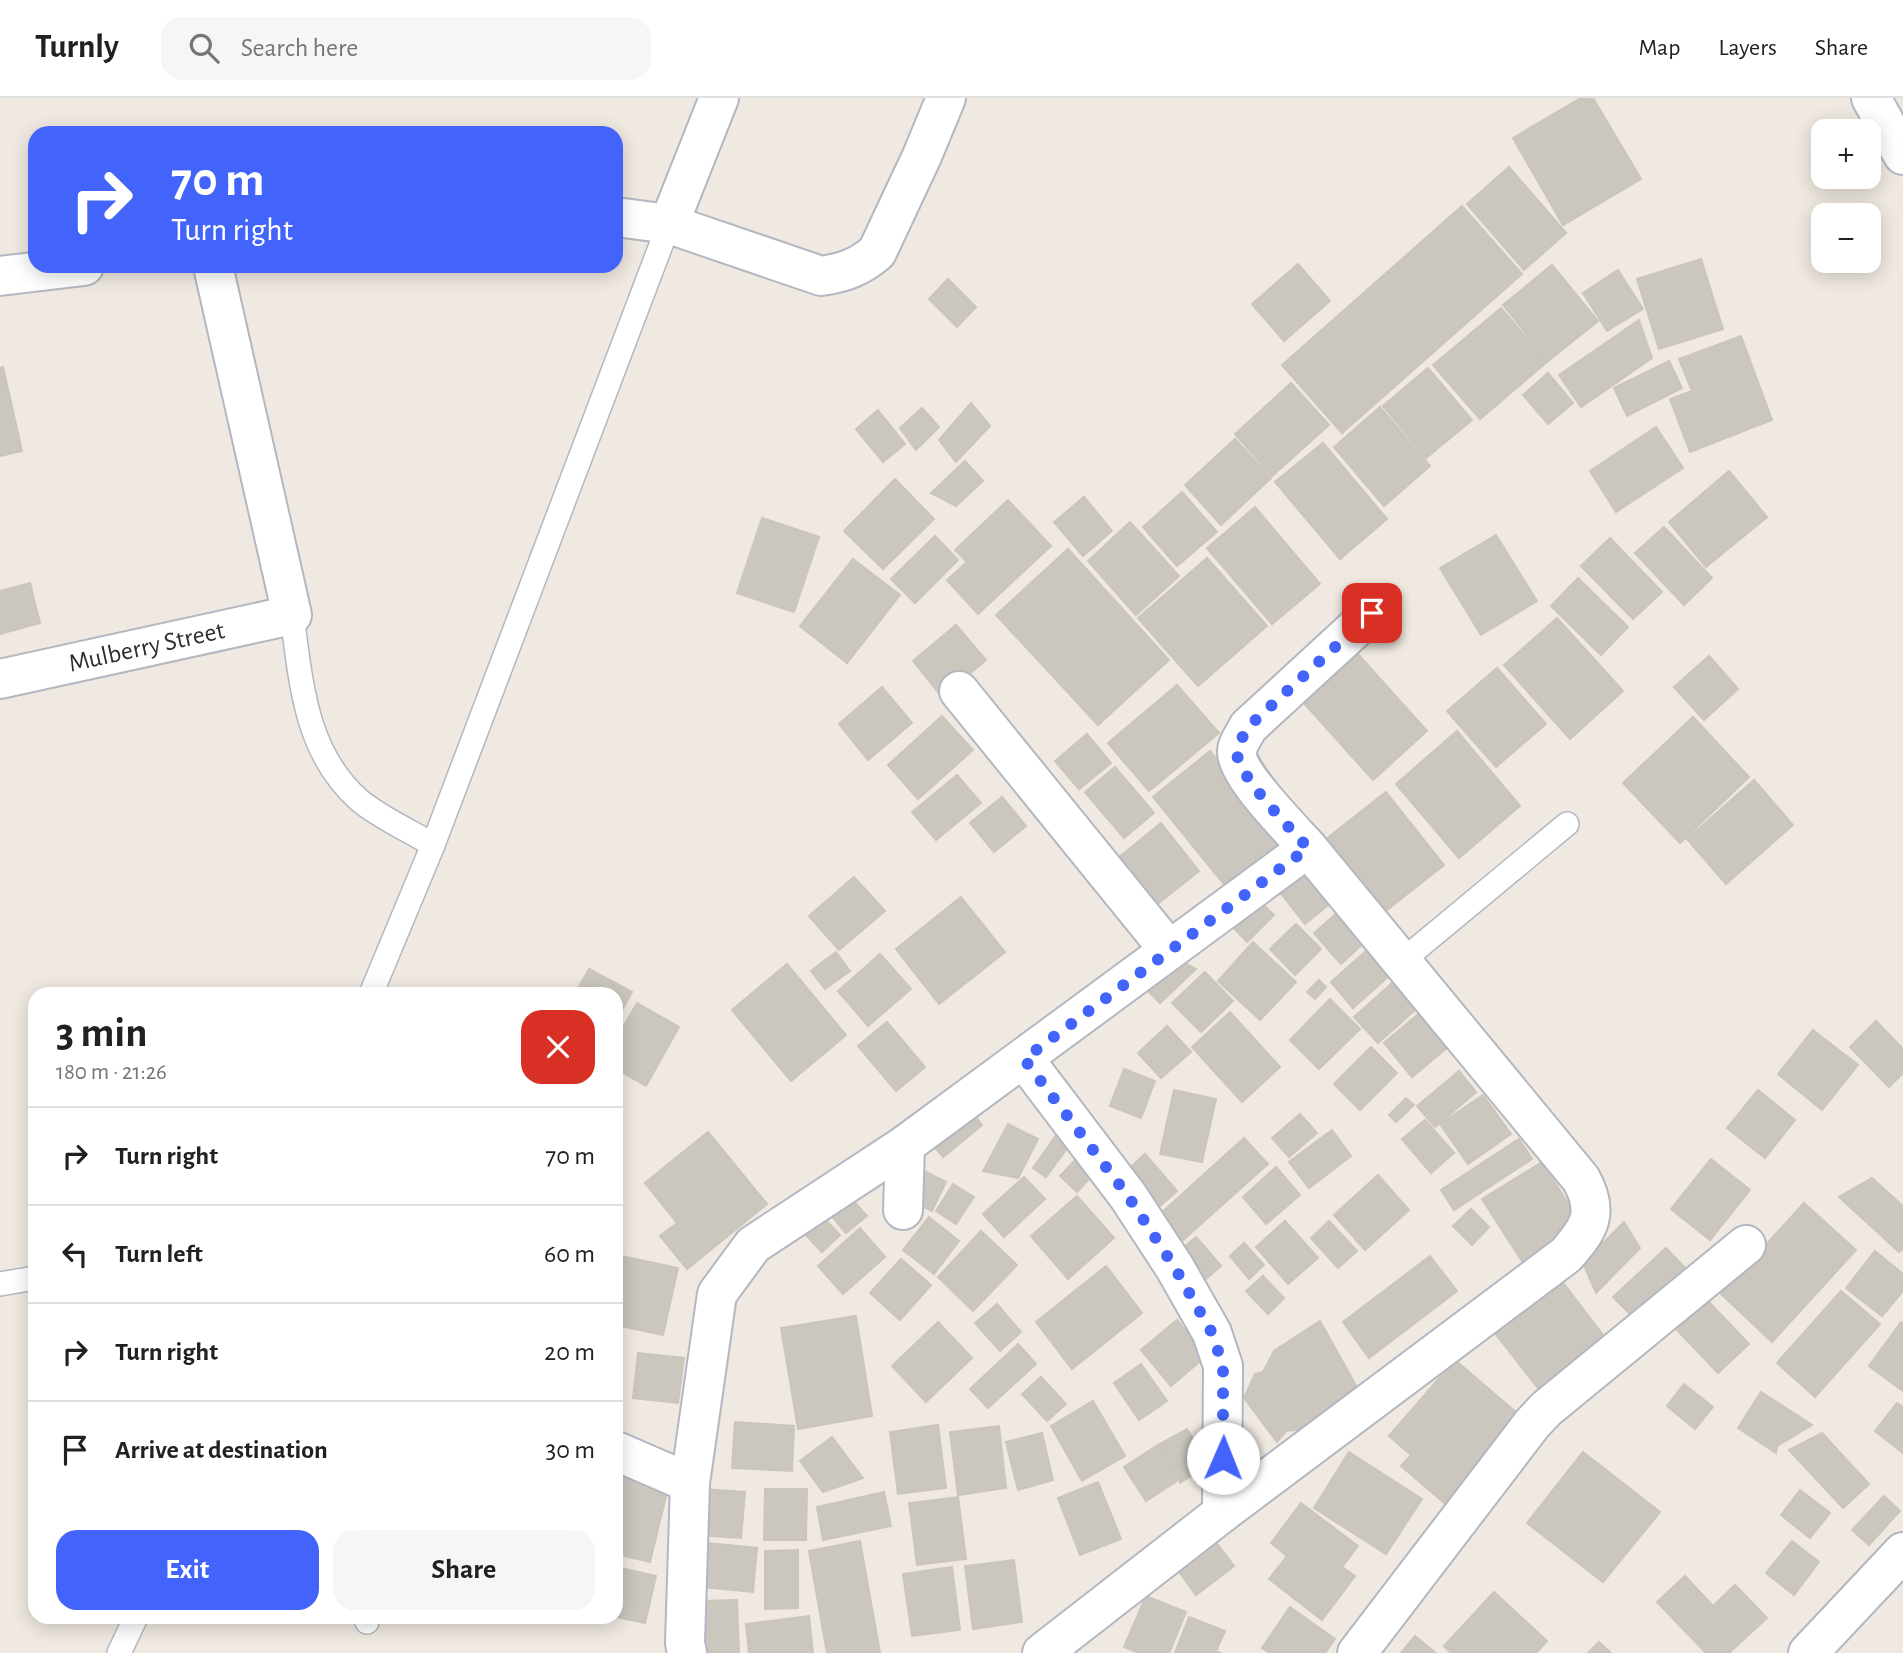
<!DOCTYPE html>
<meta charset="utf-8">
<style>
:root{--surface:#fff;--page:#f6f6f6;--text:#202124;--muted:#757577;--line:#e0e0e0;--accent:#4264fb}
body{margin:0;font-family:"Alegreya Sans",sans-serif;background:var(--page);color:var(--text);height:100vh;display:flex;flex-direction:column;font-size:26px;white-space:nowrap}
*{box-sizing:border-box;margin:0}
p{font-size:23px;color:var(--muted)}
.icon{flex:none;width:38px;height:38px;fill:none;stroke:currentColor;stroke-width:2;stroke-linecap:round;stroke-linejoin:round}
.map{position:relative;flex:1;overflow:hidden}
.sheet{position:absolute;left:28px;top:889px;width:595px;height:637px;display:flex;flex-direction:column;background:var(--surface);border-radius:21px;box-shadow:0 4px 18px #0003}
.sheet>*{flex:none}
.top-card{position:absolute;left:28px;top:28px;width:595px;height:147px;border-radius:21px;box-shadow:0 4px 18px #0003;background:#4264fb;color:#fff;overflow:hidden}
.fabs{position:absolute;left:1811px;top:21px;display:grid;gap:14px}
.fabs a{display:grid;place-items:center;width:70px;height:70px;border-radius:14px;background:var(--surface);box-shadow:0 4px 18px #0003;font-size:35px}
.pin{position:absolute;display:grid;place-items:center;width:60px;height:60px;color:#fff;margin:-30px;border-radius:14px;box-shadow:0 4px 10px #0006}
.me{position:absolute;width:77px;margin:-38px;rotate:1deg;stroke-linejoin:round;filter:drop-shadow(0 0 5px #0008)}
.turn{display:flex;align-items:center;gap:24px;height:147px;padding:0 28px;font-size:32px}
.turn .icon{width:91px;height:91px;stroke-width:2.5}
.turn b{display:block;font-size:49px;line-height:60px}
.round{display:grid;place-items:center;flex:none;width:74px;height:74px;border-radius:21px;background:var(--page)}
.headline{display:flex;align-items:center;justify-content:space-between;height:119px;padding:0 28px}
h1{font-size:42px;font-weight:700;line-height:52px}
.button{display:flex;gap:14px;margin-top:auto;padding:14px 28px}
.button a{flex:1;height:80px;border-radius:21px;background:var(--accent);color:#fff;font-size:28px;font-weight:700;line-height:80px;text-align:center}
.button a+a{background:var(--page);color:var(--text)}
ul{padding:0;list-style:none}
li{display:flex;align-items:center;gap:21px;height:98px;padding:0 28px;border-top:2px solid var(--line)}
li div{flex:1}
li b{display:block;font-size:26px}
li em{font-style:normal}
header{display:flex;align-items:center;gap:42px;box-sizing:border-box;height:98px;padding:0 35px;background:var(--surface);border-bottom:2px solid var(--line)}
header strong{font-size:33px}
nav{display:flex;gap:38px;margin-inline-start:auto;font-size:24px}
.search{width:490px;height:63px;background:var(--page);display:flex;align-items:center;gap:18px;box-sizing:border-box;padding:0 24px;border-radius:21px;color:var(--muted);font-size:26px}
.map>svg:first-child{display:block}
</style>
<header>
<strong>Turnly</strong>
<div class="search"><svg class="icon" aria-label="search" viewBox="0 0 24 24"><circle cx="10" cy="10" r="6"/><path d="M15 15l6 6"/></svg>Search here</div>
<nav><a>Map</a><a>Layers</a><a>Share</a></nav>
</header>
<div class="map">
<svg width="1903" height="1555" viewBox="0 0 1903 1555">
<rect width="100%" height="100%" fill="#efe9e1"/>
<g fill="#cbc7bf" stroke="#cbc5ba" stroke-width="2">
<polygon points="1581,0 1593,0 1641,81 1563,127 1513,40"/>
<polygon points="1509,69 1566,135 1524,172 1467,106"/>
<polygon points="1462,108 1522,176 1342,335 1282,267"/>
<polygon points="1701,161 1723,231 1659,251 1637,181"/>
<polygon points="1298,166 1330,203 1284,243 1252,206"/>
<polygon points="1552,167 1598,223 1548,263 1503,207"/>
<polygon points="1618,172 1643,211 1607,233 1583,195"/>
<polygon points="948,181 976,209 957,229 929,201"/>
<polygon points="1501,210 1547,264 1480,321 1433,267"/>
<polygon points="1639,222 1652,260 1581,309 1559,277"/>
<polygon points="1741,238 1772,322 1690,354 1670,301 1692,293 1679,261"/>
<polygon points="1669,263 1682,290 1627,318 1614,290"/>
<polygon points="3,269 22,353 0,358 0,270"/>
<polygon points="1428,270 1472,322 1426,360 1383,308"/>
<polygon points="1548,275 1573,305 1548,326 1523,297"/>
<polygon points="1291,285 1329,327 1272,378 1235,336"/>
<polygon points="971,305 990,328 956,364 939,342"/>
<polygon points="1380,309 1430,368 1384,408 1334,349"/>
<polygon points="922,310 939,329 916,352 900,330"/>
<polygon points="878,312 905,346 883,364 856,331"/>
<polygon points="1656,329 1683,370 1616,414 1590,373"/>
<polygon points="1235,341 1271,380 1221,427 1185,387"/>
<polygon points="1323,345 1387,421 1340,461 1275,384"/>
<polygon points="965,363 983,383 956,408 931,395"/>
<polygon points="1729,373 1767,419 1706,469 1669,424"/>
<polygon points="895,381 934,421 883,471 844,433"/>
<polygon points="1182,394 1217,434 1177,468 1143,429"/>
<polygon points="1084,399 1112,433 1083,458 1054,424"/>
<polygon points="1008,402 1051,448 978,516 947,482 967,464 955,452"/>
<polygon points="1255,409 1320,486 1272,526 1207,450"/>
<polygon points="762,420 819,439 794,514 737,495"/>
<polygon points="1130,424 1179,478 1136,517 1088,463"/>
<polygon points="1664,429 1712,480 1684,507 1635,455"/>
<polygon points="1496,437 1537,503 1481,537 1440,470"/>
<polygon points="935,438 958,462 915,505 891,481"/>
<polygon points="1610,440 1662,494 1633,521 1581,468"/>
<polygon points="1068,451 1169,562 1098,627 996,517"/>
<polygon points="1207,460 1267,528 1198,588 1138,520"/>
<polygon points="853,461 900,497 847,565 800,528"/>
<polygon points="1578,480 1628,529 1601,557 1551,508"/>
<polygon points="30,485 40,525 0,536 0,493"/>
<polygon points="1557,520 1623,593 1570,641 1504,567"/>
<polygon points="956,527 986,562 942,599 913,563"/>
<polygon points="1356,554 1427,633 1373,682 1302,603"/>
<polygon points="1709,558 1738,591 1704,622 1674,589"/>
<polygon points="1497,570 1546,626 1496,669 1447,613"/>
<polygon points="1177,587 1219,635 1149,693 1108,645"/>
<polygon points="882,589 912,625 868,662 839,626"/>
<polygon points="942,618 973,652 918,701 888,667"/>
<polygon points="1693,619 1749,679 1680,745 1623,685"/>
<polygon points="1457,633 1520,708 1459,760 1396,686"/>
<polygon points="1087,636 1111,665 1079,691 1055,663"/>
<polygon points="1210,653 1284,743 1227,790 1153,699"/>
<polygon points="1115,669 1154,715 1124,740 1085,694"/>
<polygon points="957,677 981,705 936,742 912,714"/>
<polygon points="1754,682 1793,727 1726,786 1687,741"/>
<polygon points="1386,694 1444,767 1374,822 1316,749"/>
<polygon points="1002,699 1026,728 994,754 970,725"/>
<polygon points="1161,725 1199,773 1150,812 1112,765"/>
<polygon points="1302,766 1333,803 1305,826 1275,788"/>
<polygon points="854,779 885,813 839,852 809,818"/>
<polygon points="1254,798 1274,817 1247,844 1228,824"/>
<polygon points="961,799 1005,854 939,906 896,851"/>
<polygon points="1344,809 1370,839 1341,866 1314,835"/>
<polygon points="1296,826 1321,851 1295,877 1270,851"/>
<polygon points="1253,844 1296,884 1260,922 1218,883"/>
<polygon points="1375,845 1398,870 1353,910 1331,884"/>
<polygon points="836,854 850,873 825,891 811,873"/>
<polygon points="880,856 911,891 868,928 838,893"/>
<polygon points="1175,860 1196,871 1160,905 1145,890"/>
<polygon points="787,866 846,937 791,983 732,912"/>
<polygon points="589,871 632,894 616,923 616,896 575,896"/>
<polygon points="1205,874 1233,903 1201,934 1172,905"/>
<polygon points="1400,878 1423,905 1378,945 1354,919"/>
<polygon points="1319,882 1326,889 1315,901 1307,894"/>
<polygon points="1330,901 1360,931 1319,971 1290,942"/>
<polygon points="637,905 679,929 646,988 616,971 616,942"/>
<polygon points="1428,908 1456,942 1412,979 1384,945"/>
<polygon points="1230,914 1280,969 1242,1004 1192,949"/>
<polygon points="1876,923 1903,951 1903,975 1889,989 1850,949"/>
<polygon points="887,924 925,969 896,993 858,948"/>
<polygon points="1167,928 1191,954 1161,980 1138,955"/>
<polygon points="1813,932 1858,967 1822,1012 1778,976"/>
<polygon points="1371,949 1397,975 1360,1012 1334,986"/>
<polygon points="1124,971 1155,983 1141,1020 1110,1008"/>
<polygon points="1459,973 1476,994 1435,1029 1417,1008"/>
<polygon points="1174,992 1216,1001 1202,1064 1160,1056"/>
<polygon points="1758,992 1795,1022 1765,1060 1727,1030"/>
<polygon points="1483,997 1511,1036 1468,1066 1440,1026"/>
<polygon points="1406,1000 1414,1007 1396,1024 1389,1017"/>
<polygon points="969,1010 982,1027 943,1059 928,1041"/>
<polygon points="1300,1016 1317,1035 1289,1059 1272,1040"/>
<polygon points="1425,1022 1454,1055 1431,1075 1402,1041"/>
<polygon points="1008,1026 1038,1041 1018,1080 983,1073"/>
<polygon points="1332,1032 1351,1058 1309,1090 1289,1064"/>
<polygon points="708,1034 767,1106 687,1171 660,1138 677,1125 645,1085"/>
<polygon points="1057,1036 1071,1045 1046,1079 1033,1070"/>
<polygon points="1244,1040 1268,1066 1182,1143 1159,1117"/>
<polygon points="1519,1041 1532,1061 1454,1112 1441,1092"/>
<polygon points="1083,1054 1099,1070 1077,1094 1060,1078"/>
<polygon points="1145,1056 1177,1093 1152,1115 1120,1079"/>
<polygon points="1711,1061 1750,1092 1710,1142 1671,1111"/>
<polygon points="1542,1064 1584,1131 1525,1168 1482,1101"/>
<polygon points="1276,1069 1300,1097 1266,1126 1243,1099"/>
<polygon points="920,1071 946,1084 932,1113 906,1100"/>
<polygon points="1378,1077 1409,1112 1365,1152 1334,1117"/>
<polygon points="1024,1079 1045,1101 1004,1139 983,1116"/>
<polygon points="1872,1080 1903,1108 1903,1151 1899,1154 1839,1099"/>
<polygon points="953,1086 974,1099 956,1126 936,1113"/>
<polygon points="849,1098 867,1118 846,1135 829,1115"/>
<polygon points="1077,1098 1114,1140 1068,1181 1031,1138"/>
<polygon points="1804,1105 1856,1152 1772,1244 1721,1196"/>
<polygon points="1471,1111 1489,1129 1472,1147 1453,1128"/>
<polygon points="819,1115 840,1137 822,1154 801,1132"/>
<polygon points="929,1119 959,1143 934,1176 903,1152"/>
<polygon points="1285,1123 1318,1160 1288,1186 1256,1149"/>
<polygon points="1329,1123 1357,1153 1338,1170 1311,1140"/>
<polygon points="1624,1124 1640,1150 1596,1195 1583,1165"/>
<polygon points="860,1130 885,1159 843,1196 818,1168"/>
<polygon points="981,1133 1017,1167 973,1213 938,1179"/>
<polygon points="1196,1139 1221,1168 1200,1186 1176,1156"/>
<polygon points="1244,1145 1264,1167 1249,1181 1230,1158"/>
<polygon points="1666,1150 1691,1176 1638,1224 1613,1199"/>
<polygon points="1875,1153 1903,1176 1903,1193 1882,1218 1846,1190"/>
<polygon points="616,1157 678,1170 663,1237 616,1227"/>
<polygon points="1430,1158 1457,1193 1369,1260 1343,1224"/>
<polygon points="901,1161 931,1187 900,1222 870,1195"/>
<polygon points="1106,1168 1142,1215 1072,1271 1036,1224"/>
<polygon points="1263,1178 1284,1200 1268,1216 1246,1193"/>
<polygon points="1561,1182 1610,1246 1544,1298 1494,1234"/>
<polygon points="1841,1193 1880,1226 1815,1299 1777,1265"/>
<polygon points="1708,1203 1749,1246 1718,1275 1677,1232"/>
<polygon points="997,1206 1021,1234 1000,1253 975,1225"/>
<polygon points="856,1218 872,1318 798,1331 781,1230"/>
<polygon points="1177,1222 1206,1258 1171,1288 1141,1252"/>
<polygon points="1320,1223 1359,1293 1314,1330 1286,1333 1277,1344 1244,1300 1255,1276 1263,1274 1274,1253"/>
<polygon points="938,1224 972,1260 926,1304 892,1268"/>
<polygon points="1901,1224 1903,1226 1903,1293 1869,1268"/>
<polygon points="1018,1246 1036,1266 988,1310 970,1291"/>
<polygon points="638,1255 684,1260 678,1305 633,1300"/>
<polygon points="1455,1262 1524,1321 1449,1409 1401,1368 1411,1357 1389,1338"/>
<polygon points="1141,1266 1167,1303 1139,1322 1114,1285"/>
<polygon points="1041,1279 1066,1306 1047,1323 1022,1296"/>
<polygon points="1684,1286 1713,1309 1695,1331 1667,1308"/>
<polygon points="1761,1294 1812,1327 1777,1348 1776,1355 1738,1330"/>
<polygon points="1093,1303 1125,1358 1082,1383 1051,1328"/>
<polygon points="1897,1305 1903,1309 1903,1355 1875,1333"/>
<polygon points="735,1324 794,1328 792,1373 732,1370"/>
<polygon points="938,1327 946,1390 898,1396 890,1334"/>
<polygon points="999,1328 1006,1390 958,1397 950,1334"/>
<polygon points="1187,1331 1209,1366 1180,1385 1180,1381 1158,1347"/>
<polygon points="1042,1335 1053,1382 1018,1392 1006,1344"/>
<polygon points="1822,1335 1869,1386 1843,1410 1789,1352"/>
<polygon points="832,1339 863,1380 823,1394 800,1363"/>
<polygon points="1158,1347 1180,1381 1146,1403 1124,1369"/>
<polygon points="1349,1354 1422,1401 1386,1456 1314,1410"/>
<polygon points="1583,1354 1660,1414 1603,1484 1527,1425"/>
<polygon points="617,1374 669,1386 650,1464 616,1456"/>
<polygon points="1098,1384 1121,1441 1080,1457 1058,1400"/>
<polygon points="701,1391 745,1394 741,1440 697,1437"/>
<polygon points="765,1391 807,1391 806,1442 764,1442"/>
<polygon points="1800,1392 1830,1415 1810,1440 1781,1417"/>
<polygon points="884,1394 891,1428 823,1442 817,1409"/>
<polygon points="1884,1398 1900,1413 1869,1447 1852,1432"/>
<polygon points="958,1399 966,1461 917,1467 909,1405"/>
<polygon points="1301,1405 1358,1448 1342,1469 1355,1478 1322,1522 1269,1481 1287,1458 1271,1445"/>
<polygon points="1207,1432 1234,1468 1196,1497 1169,1460"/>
<polygon points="860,1443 880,1555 827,1555 809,1453"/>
<polygon points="1792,1443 1819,1464 1794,1497 1766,1475"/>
<polygon points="696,1444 757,1450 753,1494 692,1488"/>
<polygon points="798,1452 798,1510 765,1511 765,1453"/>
<polygon points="1014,1462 1022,1524 973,1531 965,1468"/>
<polygon points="616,1469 656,1478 645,1525 616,1519"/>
<polygon points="952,1469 960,1532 912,1538 903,1476"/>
<polygon points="1685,1478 1713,1508 1735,1487 1767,1520 1729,1555 1706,1555 1657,1504"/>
<polygon points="1494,1494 1547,1543 1536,1555 1451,1555 1444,1548"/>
<polygon points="1146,1498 1186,1514 1169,1555 1139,1555 1124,1549"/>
<polygon points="737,1502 739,1555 702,1555 700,1503"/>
<polygon points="1290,1509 1335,1541 1325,1555 1269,1555 1262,1550"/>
<polygon points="809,1518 813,1555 749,1555 746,1526"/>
<polygon points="1189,1519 1225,1533 1216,1553 1221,1555 1175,1555"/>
<polygon points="1415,1538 1436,1555 1401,1555"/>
<polygon points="1599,1544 1611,1555 1588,1555"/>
</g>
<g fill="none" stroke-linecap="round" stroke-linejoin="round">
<g stroke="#b4b7c1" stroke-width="26">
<g id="service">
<path d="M292,517C301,584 305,654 359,702C379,719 410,733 433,747"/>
<polyline points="1402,863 1567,726"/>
<polyline points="371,896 433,747 669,126"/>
<polyline points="0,1186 35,1180"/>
<polyline points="365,1519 367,1524"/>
<polyline points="119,1555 136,1519"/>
</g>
</g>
<g stroke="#b4b7c1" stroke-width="42">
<g id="minor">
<polyline points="1871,0 1903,57"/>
<path d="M616,119L669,126L821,178C843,175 860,169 877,154L922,58L946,0"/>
<polyline points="669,126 719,0"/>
<polyline points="0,178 84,168"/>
<path id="s1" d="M0,581L292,517L213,168"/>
<polyline points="959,593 1169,852"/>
<path d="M1308,750C1292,732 1236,676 1237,654C1237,646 1245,636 1248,629L1372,515"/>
<polyline points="1024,961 1128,1098 1175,1170 1212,1235 1223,1268 1222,1415"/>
<polyline points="903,1112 905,1047"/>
<polyline points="616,1353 690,1385"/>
<path d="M687,1555L685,1545L690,1385L717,1196L753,1147L905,1047L1308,750L1581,1081C1600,1115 1589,1131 1566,1157L1222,1415L1042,1555"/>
<polyline points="1357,1555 1532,1326 1546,1311 1746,1147"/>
<polyline points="1808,1555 1903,1454"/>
</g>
</g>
<use href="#service" stroke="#fff" stroke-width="23"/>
<use href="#minor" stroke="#fff" stroke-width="38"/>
</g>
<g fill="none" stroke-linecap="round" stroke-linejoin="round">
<path stroke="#4264fb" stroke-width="12" stroke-dasharray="0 21.6" d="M1223,1360V1268L1212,1235L1175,1170L1128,1098L1024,961L1308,750C1292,732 1236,676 1237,654C1237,646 1245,636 1248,629L1372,515"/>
</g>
<g text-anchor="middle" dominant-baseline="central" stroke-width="6" stroke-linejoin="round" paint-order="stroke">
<g font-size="26" fill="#2e2e2e" stroke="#fff">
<text stroke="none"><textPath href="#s1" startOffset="150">Mulberry Street</textPath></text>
</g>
</g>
</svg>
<div class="fabs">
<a>+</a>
<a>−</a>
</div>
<div class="pin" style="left:1372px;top:515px;background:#d93025"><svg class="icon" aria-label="arrive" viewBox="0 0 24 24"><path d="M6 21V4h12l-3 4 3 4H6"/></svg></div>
<svg class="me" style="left:1223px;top:1360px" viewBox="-20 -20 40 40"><circle r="19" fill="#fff"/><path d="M0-13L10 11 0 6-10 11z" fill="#4264fb"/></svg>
<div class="top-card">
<div class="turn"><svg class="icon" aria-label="right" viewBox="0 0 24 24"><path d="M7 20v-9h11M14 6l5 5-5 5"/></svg><div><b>70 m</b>Turn right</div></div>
</div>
<section class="sheet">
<div class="headline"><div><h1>3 min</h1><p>180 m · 21:26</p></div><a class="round" style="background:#d93025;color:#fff"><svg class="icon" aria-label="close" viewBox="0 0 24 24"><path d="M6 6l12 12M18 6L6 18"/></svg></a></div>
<ul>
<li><svg class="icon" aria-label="right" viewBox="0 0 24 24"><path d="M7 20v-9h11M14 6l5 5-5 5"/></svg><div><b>Turn right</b></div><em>70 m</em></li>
<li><svg class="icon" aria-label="left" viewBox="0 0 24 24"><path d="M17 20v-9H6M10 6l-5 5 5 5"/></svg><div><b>Turn left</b></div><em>60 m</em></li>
<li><svg class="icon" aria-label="right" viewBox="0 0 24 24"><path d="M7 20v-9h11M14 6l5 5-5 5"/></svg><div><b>Turn right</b></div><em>20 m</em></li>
<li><svg class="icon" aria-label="arrive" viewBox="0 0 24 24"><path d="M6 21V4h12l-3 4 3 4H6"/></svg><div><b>Arrive at destination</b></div><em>30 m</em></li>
</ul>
<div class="button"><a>Exit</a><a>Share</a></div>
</section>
</div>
